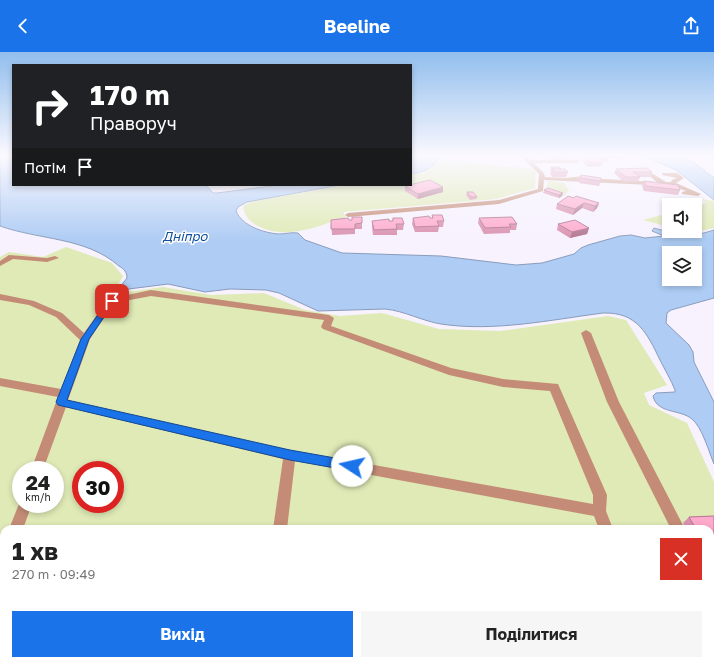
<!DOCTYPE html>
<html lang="uk">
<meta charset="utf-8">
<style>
:root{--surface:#fff;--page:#f6f6f6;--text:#222;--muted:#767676;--accent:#1a73e8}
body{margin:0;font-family:"Golos Text",sans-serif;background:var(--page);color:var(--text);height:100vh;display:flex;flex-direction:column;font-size:15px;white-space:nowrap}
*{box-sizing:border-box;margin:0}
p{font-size:13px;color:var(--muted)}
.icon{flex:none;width:22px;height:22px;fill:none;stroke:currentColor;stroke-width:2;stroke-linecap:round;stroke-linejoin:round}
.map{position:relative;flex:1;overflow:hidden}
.panel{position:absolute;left:0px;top:473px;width:714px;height:140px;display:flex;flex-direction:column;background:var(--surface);border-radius:12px 12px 0 0;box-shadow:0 2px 6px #0003}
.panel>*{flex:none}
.top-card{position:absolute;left:12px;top:12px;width:400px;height:122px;border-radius:0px;box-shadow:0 2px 6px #0003;background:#202124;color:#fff;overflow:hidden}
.controls{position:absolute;left:662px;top:146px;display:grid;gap:8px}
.controls a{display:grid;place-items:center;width:40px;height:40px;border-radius:0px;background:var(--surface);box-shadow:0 2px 6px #0003;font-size:20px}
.speed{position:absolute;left:12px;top:409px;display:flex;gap:8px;font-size:20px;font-weight:700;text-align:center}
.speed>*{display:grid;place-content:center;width:52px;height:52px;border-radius:50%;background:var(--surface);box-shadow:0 2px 6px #0003;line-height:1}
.speed small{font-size:10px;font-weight:400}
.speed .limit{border:6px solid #d22;background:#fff;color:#111}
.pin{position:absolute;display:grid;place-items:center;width:34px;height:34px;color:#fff;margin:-17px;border-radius:8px;box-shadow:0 2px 6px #0006}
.me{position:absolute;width:44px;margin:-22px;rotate:280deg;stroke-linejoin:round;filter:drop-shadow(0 0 3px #0008)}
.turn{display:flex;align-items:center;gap:14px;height:84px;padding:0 12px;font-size:18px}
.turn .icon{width:52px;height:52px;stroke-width:2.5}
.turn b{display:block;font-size:28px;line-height:34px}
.then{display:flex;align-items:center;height:38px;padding:0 12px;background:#0003;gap:8px;font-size:15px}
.round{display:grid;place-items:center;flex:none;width:42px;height:42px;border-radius:0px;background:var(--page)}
.overview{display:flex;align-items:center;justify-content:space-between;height:68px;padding:0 12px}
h1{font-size:24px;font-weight:700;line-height:30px}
.primary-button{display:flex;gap:8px;margin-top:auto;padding:8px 12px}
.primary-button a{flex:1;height:46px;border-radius:0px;background:var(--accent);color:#fff;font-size:16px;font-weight:700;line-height:46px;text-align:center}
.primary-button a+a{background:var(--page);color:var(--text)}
header{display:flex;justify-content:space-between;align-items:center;height:52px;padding:0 12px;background:var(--accent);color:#fff;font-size:18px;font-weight:700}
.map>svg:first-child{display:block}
</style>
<header><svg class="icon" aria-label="back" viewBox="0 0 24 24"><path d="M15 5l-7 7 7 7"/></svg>Beeline<svg class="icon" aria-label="share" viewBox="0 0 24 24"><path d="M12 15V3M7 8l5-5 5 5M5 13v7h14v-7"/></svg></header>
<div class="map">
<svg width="714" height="613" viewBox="0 0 714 613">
<rect width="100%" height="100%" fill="#f7f2fe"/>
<g fill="#dfeab6" fill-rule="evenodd">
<path d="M439,108L533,117L536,120L535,136L496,147L343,160L346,165C330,170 314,177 298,179C279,183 245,177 243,154L252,150L289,143L347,133H411V123L424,121Z"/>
<polygon points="548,129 564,131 569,138 564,144 546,138"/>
<polygon points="702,147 714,149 714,176 696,180 681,179 695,179 695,154 706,151"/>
<polygon points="669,161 669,175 643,168"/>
<path d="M66,195L112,211L123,224L114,240H127L163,235L211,243L264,241L305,258L340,264L382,261L439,277L500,279L608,264L626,268L667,333L644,341L649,353L687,371L714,430V613H0V205L9,200L43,205ZM21,418H55V452H21ZM81,418H115V452H81ZM4,477H710V609H4Z"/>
</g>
<g fill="#aeccf4" stroke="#899cbc" fill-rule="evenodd">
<path d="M0,104H13V133H206L213,141H217L279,133H340L247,150L238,155L236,159C242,174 264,181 279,182C285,182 291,180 298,181L305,188L342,201L441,204L516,213L542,211L574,202L581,196L588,193L620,184L631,183L645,186L664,184L652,179L654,176L679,183L704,181L714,178V246L671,258L667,261L666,271L689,293L693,300L694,310L714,350V412C709,400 702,375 692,367C680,357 657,362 653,344L656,341L675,340V338C671,328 665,318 660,308C647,281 637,260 603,261C550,268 494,280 441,272C422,269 405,259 385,257L318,259L279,241L266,238L230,237L205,240L168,232L121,238L120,235L127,226C127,220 124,217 119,214C86,185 39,188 0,174ZM669,201H695V227H669Z"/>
<path d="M411,104H439C434,116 423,121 411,122Z"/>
<polygon points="644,104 685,104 714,126 714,148 676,118"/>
</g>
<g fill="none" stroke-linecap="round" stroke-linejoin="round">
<g fill="#c48c76" fill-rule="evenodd">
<polygon points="521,104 526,104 531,108 578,107 581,109 578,111 534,111 544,121 545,125 565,126 584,124 587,126 657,130 648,123 648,121 650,120 666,130 671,130 672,128 677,126 662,123 662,121 677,121 684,126 676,131 701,142 698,144 682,142 682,140 686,139 672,134 544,128 543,139 499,152 348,165 345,163 348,161 499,148 538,137 539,122"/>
<polygon points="9,203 47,206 55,204 59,206 47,210 13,207 0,214 0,209"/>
<path d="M151,238L329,263L334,266L331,274L451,316L503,327L558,332L607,443L606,459L613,477H599L594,464L295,409L287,477H273L283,407L66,355L43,418H31L58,345L0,334V326L61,337L80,288L56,265L29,253L0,248V242L34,249L62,261L84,281L108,247ZM151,244L324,268L321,275L323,277L449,323L503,335L550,339L593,443V452L290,398L68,348L90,287L114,251Z"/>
<polygon points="586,278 591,281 619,350 685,477 671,477 607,350 581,281"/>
<polygon points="21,447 21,452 32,452 23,477 9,477"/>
<polygon points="4,504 4,532 0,534 0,505"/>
<polygon points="710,529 714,531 714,552 710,550"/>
<polygon points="261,609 279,609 278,613 260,613"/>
</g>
</g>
<g fill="#da92b0">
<polygon points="548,104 567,104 566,107 550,108 548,105"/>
<polygon points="582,104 596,104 608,108 607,110 603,110 601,114 588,115 581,108"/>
<polygon points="610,104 620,104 621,105 620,107 613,107 610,105"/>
<polygon points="551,115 561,117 568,120 566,125 553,125 550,122 551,119 550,118"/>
<polygon points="616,117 652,120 650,125 639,125 640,125 638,130 624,130 614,121"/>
<polygon points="581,123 601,129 599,134 579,131 579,128"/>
<polygon points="644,129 680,138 678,143 644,139 642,134"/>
<polygon points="405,134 443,135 443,140 418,147 405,139"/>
<polygon points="544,138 562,144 559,146 543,141"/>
<polygon points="467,140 477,145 476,147 470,148 466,143"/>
<polygon points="574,146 599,151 597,156 593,160 582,156 573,163 556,157 557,152"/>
<polygon points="432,163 444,169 443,175 439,175 438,180 415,180 412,172 413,166 432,166"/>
<polygon points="393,166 404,172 403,178 397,178 397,183 373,183 372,175 372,169 392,169"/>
<polygon points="479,166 517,172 516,178 510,178 510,181 484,182 478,171"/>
<polygon points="331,168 349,168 362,171 362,177 355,177 355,182 332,183"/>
<polygon points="558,172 589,176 587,182 570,186 557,178"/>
<polygon points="714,464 714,492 710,492 710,477 686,477 683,471 689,465"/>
</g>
<g fill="#b27790">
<polygon points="443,135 443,140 418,147 418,142"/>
<polygon points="563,141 562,144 559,146 559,143"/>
<polygon points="584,151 582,156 573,163 575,157"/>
<polygon points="599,151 597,156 593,160 595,154"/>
<polygon points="589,176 587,182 570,186 572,180"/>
</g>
<g fill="#feaacd" stroke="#b27790">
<polygon points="583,104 596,104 603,110 590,110"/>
<polygon points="597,104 604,104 608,108 601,108"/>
<polygon points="612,104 620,104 621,105 614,105"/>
<polygon points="551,115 559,115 561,117 553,117"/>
<polygon points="647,116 652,120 633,120 640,125 626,125 616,117"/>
<polygon points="552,117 565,117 568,120 555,120"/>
<polygon points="581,123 601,126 601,129 581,126"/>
<polygon points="430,128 443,135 418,142 405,134"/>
<polygon points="644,129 678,133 680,138 646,134"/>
<polygon points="548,136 563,141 559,143 544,138"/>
<polygon points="467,140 473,140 477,145 471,145"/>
<polygon points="568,144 574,146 576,144 599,151 595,154 584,151 575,157 557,152"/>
<polygon points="432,163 442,163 444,169 437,169 439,174 415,175 413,166 429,164 430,166 433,166"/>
<polygon points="352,165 362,165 362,171 355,172 355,177 331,177 331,168 348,166 349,168 352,168"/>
<polygon points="512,165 517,172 509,172 511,175 485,176 479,166"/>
<polygon points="393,166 402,166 404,172 396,172 397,177 374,178 372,169 389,167 389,169 393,169"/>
<polygon points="575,168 589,176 572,180 558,172"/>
<polygon points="714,464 714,486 710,487 710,477 696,477 689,465"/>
</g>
<linearGradient id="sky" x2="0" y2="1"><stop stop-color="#91beed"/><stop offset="0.55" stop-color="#fbf9ff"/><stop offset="1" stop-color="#fbf9ff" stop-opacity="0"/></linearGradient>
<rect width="714" height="189" fill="url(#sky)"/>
<polygon fill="#1a73e8" stroke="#114b97" points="109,247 114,247 115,249 89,287 67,348 290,398 352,409 356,411 357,414 356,418 352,419 290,408 58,353 56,350 81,287"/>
<g text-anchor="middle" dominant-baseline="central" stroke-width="3" stroke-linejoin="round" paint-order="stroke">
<g font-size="13" font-style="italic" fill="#11509c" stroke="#fff">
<text x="185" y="184">Дніпро</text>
</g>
</g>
</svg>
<div class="controls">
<a><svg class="icon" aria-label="sound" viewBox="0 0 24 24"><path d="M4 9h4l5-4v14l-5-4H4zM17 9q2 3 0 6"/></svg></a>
<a><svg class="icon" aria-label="layers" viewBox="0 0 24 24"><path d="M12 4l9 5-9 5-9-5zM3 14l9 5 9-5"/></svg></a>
</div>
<div class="speed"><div>24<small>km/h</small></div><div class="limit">30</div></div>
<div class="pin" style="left:112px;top:249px;background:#d93025"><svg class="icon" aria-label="arrive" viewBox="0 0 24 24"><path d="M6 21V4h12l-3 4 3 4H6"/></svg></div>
<svg class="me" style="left:352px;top:414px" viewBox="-20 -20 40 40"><circle r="19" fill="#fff"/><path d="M0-13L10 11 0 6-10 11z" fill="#1a73e8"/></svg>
<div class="top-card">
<div class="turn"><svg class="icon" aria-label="right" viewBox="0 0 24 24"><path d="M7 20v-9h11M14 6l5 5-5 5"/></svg><div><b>170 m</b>Праворуч</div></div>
<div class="then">Потім<svg class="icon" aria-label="arrive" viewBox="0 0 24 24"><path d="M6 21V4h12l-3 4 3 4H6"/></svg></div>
</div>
<section class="panel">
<div class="overview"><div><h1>1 хв</h1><p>270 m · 09:49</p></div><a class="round" style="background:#d93025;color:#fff"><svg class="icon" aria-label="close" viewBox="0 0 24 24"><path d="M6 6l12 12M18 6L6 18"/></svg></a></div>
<div class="primary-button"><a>Вихід</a><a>Поділитися</a></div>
</section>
</div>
